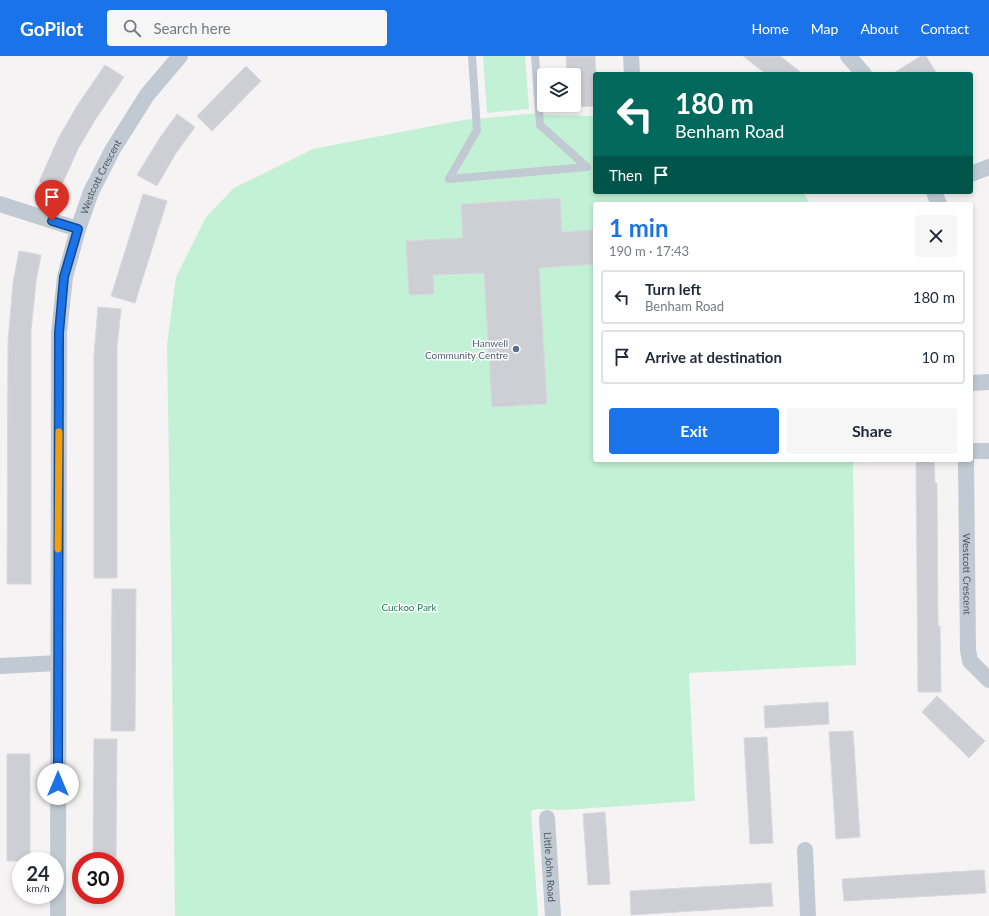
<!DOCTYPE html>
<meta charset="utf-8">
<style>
:root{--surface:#fff;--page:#f6f6f7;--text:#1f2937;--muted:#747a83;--line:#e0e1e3;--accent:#1a73e8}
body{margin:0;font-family:Lato,sans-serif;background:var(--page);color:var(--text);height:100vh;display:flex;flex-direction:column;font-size:15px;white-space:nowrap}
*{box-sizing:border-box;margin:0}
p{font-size:13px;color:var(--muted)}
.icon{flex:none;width:22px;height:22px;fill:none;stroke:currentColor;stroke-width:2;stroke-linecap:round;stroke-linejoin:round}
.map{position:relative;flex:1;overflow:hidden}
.panel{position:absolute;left:593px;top:146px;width:380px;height:260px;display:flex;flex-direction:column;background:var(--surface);border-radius:4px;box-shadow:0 2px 6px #0003}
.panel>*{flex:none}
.hud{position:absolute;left:593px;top:16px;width:380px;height:122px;border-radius:4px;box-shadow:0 2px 6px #0003;background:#00695c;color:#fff;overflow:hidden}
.tools{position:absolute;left:537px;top:12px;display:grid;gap:8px}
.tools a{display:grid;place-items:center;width:44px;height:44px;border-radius:4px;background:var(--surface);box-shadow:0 2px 6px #0003;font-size:20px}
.speed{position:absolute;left:12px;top:796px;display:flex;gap:8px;font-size:20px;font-weight:700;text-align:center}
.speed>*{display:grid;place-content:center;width:52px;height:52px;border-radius:50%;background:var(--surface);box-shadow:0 2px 6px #0003;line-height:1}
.speed small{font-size:10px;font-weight:400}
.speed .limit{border:6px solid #d22;background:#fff;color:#111}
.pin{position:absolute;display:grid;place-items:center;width:34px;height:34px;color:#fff;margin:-41px -17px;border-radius:50% 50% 50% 0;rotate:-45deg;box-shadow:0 0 4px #0007}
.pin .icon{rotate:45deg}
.me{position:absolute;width:44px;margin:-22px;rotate:0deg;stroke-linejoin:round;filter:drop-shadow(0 0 3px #0008)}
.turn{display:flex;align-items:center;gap:14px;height:84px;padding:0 16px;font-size:18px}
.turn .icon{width:52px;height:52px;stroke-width:2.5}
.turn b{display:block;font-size:28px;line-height:34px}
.then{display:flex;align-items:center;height:38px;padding:0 16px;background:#0003;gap:8px;font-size:15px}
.round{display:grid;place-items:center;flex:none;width:42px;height:42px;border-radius:4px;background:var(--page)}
.overview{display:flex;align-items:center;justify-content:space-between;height:68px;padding:0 16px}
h1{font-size:24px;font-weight:700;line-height:30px;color:var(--accent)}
.action{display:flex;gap:8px;margin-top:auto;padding:8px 16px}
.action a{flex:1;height:46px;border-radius:4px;background:var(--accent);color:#fff;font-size:16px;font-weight:700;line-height:46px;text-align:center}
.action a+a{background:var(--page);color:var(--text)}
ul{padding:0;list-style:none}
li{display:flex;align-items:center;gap:12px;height:54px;margin:0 8px 6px;padding:0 8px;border:2px solid var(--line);border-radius:4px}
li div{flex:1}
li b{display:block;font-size:15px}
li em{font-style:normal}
header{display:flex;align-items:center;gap:24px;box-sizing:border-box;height:56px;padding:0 20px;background:var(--accent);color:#fff}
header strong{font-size:19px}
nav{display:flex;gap:22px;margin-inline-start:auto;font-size:14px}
.search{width:280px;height:36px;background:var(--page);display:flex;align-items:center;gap:10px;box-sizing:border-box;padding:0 14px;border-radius:4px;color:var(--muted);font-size:15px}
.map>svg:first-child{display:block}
</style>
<header>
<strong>GoPilot</strong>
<div class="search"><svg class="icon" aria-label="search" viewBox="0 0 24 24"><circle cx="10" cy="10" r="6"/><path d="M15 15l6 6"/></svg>Search here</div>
<nav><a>Home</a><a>Map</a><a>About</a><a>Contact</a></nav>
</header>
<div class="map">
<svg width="989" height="860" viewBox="0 0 989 860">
<rect width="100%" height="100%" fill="#f5f3f3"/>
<g fill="#c3f1d5">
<polygon points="483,0 525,0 529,53 487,57"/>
<polygon points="539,57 546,59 595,60 595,136 803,136 810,148 595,148 595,404 853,404 856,609 689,617 695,745 563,754 537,753 531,755 538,860 175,860 171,526 167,289 176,221 206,161 234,132 313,93 463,64"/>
</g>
<g fill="#cdcfd5" stroke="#d7d9de">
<polygon points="566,0 595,0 596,18 595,18 595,50 569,51 569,49 574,49 574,19 567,19"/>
<polygon points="743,0 780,0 803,18 766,18"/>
<polygon points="921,0 926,0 937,18 892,18"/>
<polygon points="105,9 124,21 95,64 78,93 59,135 39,126 58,83 77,50"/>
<polygon points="246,10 261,25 212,75 197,60"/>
<polygon points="177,58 195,71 176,97 157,130 137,119 159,83"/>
<polygon points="143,138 167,145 135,247 111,240"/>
<polygon points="560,142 562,176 595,174 595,208 539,212 547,348 492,351 484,217 433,219 434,238 409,239 406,185 463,182 461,148"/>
<polygon points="19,195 41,199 36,226 31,275 31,528 7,528 8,285 13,227"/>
<polygon points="98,251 121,253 117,292 117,522 94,522 94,299"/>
<polygon points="916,404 934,404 935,427 937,427 938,570 940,570 941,636 918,636"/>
<polygon points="112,533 136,533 135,675 111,675"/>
<polygon points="937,640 985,685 969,702 922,656"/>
<polygon points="828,646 829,668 765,672 764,650"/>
<polygon points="853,675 860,781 836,783 829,676"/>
<polygon points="767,681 773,787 750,788 744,682"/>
<polygon points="94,683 117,683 116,805 93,805"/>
<rect x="7" y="698" width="23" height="107"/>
<polygon points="605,756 610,828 588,829 583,758"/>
<polygon points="984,814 986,837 844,845 842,823"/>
<polygon points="771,827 773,850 631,859 630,835"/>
</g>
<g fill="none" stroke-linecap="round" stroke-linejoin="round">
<polyline stroke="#c1cad2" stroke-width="8" points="472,0 477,74 449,123 587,111 540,69 535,0"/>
<g stroke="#c1cad2" stroke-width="16">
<polyline points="631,0 632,18"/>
<polyline points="848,0 864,18"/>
<polyline points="971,118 989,111"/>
<polyline points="934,136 939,148"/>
<polyline points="0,148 78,173"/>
<polyline points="971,327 989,326"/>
<polyline points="971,395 989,395"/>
<path id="s1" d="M966,404L968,594L970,605L989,624"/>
<polyline points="0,610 58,607"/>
<path id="s2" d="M547,762L553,860"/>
<polyline points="805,794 808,860"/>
<path id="s3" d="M58,860L59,277L65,221L78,173L91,136L113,93L147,39L180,0"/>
</g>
</g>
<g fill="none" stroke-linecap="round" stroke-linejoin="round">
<g stroke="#114b97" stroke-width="10">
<polyline id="route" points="52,165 78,173 64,221 59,277 58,728"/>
</g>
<use href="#route" stroke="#1a73e8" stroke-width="7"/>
<polyline stroke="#f59e0b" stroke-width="7" points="58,493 59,376"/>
</g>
<circle fill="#5c6f8a" stroke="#fff" stroke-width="1.5" cx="516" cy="293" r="4"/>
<g text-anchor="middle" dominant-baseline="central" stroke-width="3" stroke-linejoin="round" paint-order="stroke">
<g font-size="10" fill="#4a5661" stroke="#fff">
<text stroke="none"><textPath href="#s3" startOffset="746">Westcott Crescent</textPath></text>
<text stroke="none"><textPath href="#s1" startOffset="114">Westcott Crescent</textPath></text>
<text stroke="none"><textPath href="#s2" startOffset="49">Little John Road</textPath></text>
</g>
<g font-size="10" fill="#4e5e75" stroke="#fff" text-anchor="end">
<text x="508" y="287">Hanwell<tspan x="508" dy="12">Community Centre</tspan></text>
</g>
<g font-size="10" fill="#17864f" stroke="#fff">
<text x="409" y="551">Cuckoo Park</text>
</g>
</g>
</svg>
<div class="tools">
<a><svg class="icon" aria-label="layers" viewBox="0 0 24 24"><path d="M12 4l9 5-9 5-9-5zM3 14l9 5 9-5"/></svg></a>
</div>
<div class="speed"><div>24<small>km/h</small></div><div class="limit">30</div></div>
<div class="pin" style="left:52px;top:165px;background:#d93025"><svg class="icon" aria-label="arrive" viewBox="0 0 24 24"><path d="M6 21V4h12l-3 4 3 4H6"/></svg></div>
<svg class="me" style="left:58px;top:728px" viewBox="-20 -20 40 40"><circle r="19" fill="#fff"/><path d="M0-13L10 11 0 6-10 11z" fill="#1a73e8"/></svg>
<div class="hud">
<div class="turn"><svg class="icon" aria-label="left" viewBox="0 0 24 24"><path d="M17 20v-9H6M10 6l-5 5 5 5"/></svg><div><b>180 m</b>Benham Road</div></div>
<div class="then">Then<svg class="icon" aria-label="arrive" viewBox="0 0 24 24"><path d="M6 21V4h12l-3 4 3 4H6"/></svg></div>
</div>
<section class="panel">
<div class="overview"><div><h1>1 min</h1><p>190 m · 17:43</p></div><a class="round"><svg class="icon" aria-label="close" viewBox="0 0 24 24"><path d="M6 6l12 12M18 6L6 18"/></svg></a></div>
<ul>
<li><svg class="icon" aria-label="left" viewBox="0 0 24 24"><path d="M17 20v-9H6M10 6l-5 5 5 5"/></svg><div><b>Turn left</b><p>Benham Road</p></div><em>180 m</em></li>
<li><svg class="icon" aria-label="arrive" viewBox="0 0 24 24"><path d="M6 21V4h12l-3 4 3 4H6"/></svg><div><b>Arrive at destination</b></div><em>10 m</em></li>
</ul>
<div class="action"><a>Exit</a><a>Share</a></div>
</section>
</div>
